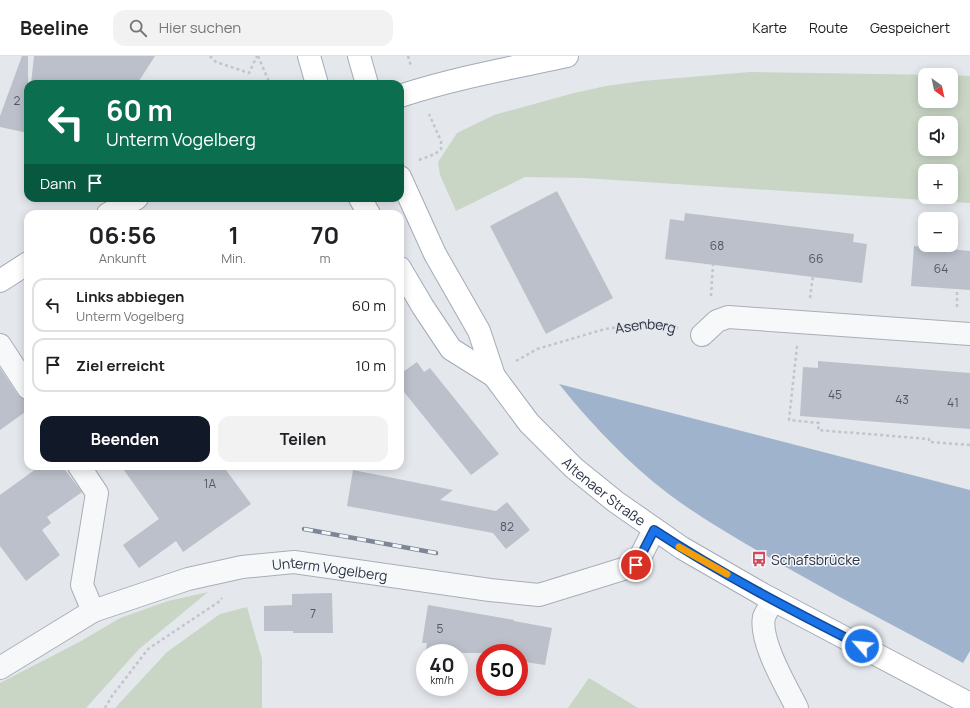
<!DOCTYPE html>
<html lang="de">
<meta charset="utf-8">
<style>
:root{--surface:#fff;--page:#f2f2f2;--text:#202124;--muted:#757577;--line:#e0e0e0;--accent:#111827}
body{margin:0;font-family:Manrope,sans-serif;background:var(--page);color:var(--text);height:100vh;display:flex;flex-direction:column;font-size:15px;white-space:nowrap}
*{box-sizing:border-box;margin:0}
p{font-size:13px;color:var(--muted)}
.icon{flex:none;width:22px;height:22px;fill:none;stroke:currentColor;stroke-width:2;stroke-linecap:round;stroke-linejoin:round}
.map{position:relative;flex:1;overflow:hidden}
.drawer{position:absolute;left:24px;top:154px;width:380px;height:260px;display:flex;flex-direction:column;background:var(--surface);border-radius:12px;box-shadow:0 2px 10px #0003}
.drawer>*{flex:none}
.hud{position:absolute;left:24px;top:24px;width:380px;height:122px;border-radius:12px;box-shadow:0 2px 10px #0003;background:#0b6e4f;color:#fff;overflow:hidden}
.needle{width:26px;rotate:147deg}
.buttons{position:absolute;left:918px;top:12px;display:grid;gap:8px}
.buttons a{display:grid;place-items:center;width:40px;height:40px;border-radius:8px;background:var(--surface);box-shadow:0 2px 10px #0003;font-size:20px}
.speed{position:absolute;left:416px;top:588px;display:flex;gap:8px;font-size:20px;font-weight:700;text-align:center}
.speed>*{display:grid;place-content:center;width:52px;height:52px;border-radius:50%;background:var(--surface);box-shadow:0 2px 10px #0003;line-height:1}
.speed small{font-size:10px;font-weight:400}
.speed .limit{border:6px solid #d22;background:#fff;color:#111}
.pin{position:absolute;display:grid;place-items:center;width:34px;height:34px;color:#fff;margin:-17px;border:2px solid #fff;border-radius:50%;box-shadow:0 1px 4px #0007}
.me{position:absolute;width:44px;margin:-22px;rotate:297deg;stroke-linejoin:round;filter:drop-shadow(0 0 3px #0008)}
.turn{display:flex;align-items:center;gap:14px;height:84px;padding:0 16px;font-size:18px}
.turn .icon{width:52px;height:52px;stroke-width:2.5}
.turn b{display:block;font-size:28px;line-height:34px}
.then{display:flex;align-items:center;height:38px;padding:0 16px;background:#0003;gap:8px;font-size:15px}
.eta{display:flex;justify-content:space-evenly;align-items:center;height:68px;text-align:center}
.eta b{font-size:24px;font-weight:700;line-height:28px}
.action{display:flex;gap:8px;margin-top:auto;padding:8px 16px}
.action a{flex:1;height:46px;border-radius:12px;background:var(--accent);color:#fff;font-size:16px;font-weight:700;line-height:46px;text-align:center}
.action a+a{background:var(--page);color:var(--text)}
ul{padding:0;list-style:none}
li{display:flex;align-items:center;gap:12px;height:54px;margin:0 8px 6px;padding:0 8px;border:2px solid var(--line);border-radius:12px}
li div{flex:1}
li b{display:block;font-size:15px}
li em{font-style:normal}
header{display:flex;align-items:center;gap:24px;box-sizing:border-box;height:56px;padding:0 20px;background:var(--surface);border-bottom:1px solid var(--line)}
header strong{font-size:19px}
nav{display:flex;gap:22px;margin-inline-start:auto;font-size:14px}
.search{width:280px;height:36px;background:var(--page);display:flex;align-items:center;gap:10px;box-sizing:border-box;padding:0 14px;border-radius:12px;color:var(--muted);font-size:15px}
.map>svg:first-child{display:block}
</style>
<header>
<strong>Beeline</strong>
<div class="search"><svg class="icon" aria-label="search" viewBox="0 0 24 24"><circle cx="10" cy="10" r="6"/><path d="M15 15l6 6"/></svg>Hier suchen</div>
<nav><a>Karte</a><a>Route</a><a>Gespeichert</a></nav>
</header>
<div class="map">
<svg width="970" height="652" viewBox="0 0 970 652">
<rect width="100%" height="100%" fill="#e4e7ec"/>
<g fill="#c9d6c5" fill-rule="evenodd">
<path d="M750,16L944,19H925V45H951V19L970,20V147L584,122L525,121L456,155L440,119L438,106L457,77L494,59L574,37L606,30L642,25ZM925,67H951V93H925ZM925,115H951V141H925Z"/>
<polygon points="208,536 139,593 86,652 0,652 0,627 81,585 120,562 168,545"/>
<polygon points="247,551 262,603 262,652 115,652 167,596 220,558"/>
<polygon points="589,622 638,652 568,652"/>
</g>
<path fill="#9fb4cc" d="M559,328L970,434V595L963,607C897,571 830,537 765,499C724,475 687,454 651,424C617,395 587,363 559,328Z"/>
<g fill="#bbc0ca">
<polygon points="22,0 28,0 28,77 0,71 0,60"/>
<polygon points="34,0 155,0 137,28 31,28"/>
<polygon points="557,135 613,242 546,278 490,170"/>
<polygon points="685,157 854,178 853,186 867,188 862,227 665,203 670,163 684,165"/>
<polygon points="928,189 950,189 950,193 970,195 970,234 911,230 914,190 928,191"/>
<polygon points="818,305 970,317 970,373 800,360 803,311 818,312"/>
<polygon points="417,306 424,316 430,312 499,398 471,419 400,331 400,318"/>
<polygon points="0,312 18,339 28,345 28,354 0,374"/>
<polygon points="40,410 62,410 82,436 47,461 51,467 42,474 60,499 26,525 0,490 0,439"/>
<polygon points="121,410 223,410 251,448 183,496 176,485 139,512 123,489 159,463"/>
<polygon points="353,414 453,434 440,444 496,455 507,446 530,474 506,493 493,477 347,450"/>
<polygon points="332,537 333,577 293,577 293,575 264,575 264,550 292,549 292,538"/>
<polygon points="428,549 514,564 514,565 552,572 545,609 519,605 519,597 444,597 426,594 427,587 422,587"/>
</g>
<g fill="none" stroke-linecap="round" stroke-linejoin="round">
<g stroke="#a9aeb7" stroke-width="24">
<g id="minor">
<polyline points="702,279 717,265 728,261 970,278"/>
<polyline points="0,289 28,332"/>
<polyline points="79,410 97,437 82,529 93,555"/>
<path d="M773,544C770,550 766,556 764,561C759,585 786,630 797,652"/>
<path id="s2" d="M0,612L93,555L188,523L242,511L294,506L490,534L539,539L636,509L654,474"/>
</g>
</g>
<g stroke="#a3abb8" stroke-width="24">
<g id="major">
<polyline points="309,0 317,28"/>
<polyline points="359,0 367,28"/>
<path d="M400,40C455,22 511,12 567,0"/>
<path id="s3" d="M400,121L435,198L479,275L494,320L529,367L574,412L616,446L682,492L762,538L970,648"/>
<polyline points="360,142 369,158"/>
<polyline points="108,158 137,142"/>
<polyline points="400,212 423,251 451,293 494,320"/>
<polyline points="0,225 28,207"/>
</g>
</g>
<g stroke="#c2c5cb" stroke-width="2.5" stroke-dasharray="3 3" stroke-linecap="butt">
<polyline points="210,0 216,6 249,17 257,0"/>
<polyline points="258,0 270,28"/>
<polyline points="408,0 411,10"/>
<polyline points="419,104 435,98 441,93 441,85 429,58"/>
<polyline points="711,240 713,209"/>
<polyline points="810,242 813,220"/>
<polyline points="957,251 957,233"/>
<polyline points="797,290 789,364 819,367 818,374 929,383 929,386 970,389"/>
<path id="s1" d="M516,305L537,293L605,273L645,267L663,268L678,272"/>
<polyline points="105,652 112,640 148,593 220,545 222,542"/>
</g>
<use href="#minor" stroke="#f7f8fa" stroke-width="22"/>
<use href="#major" stroke="#fff" stroke-width="22"/>
<g stroke="#7d8696" stroke-width="4.5">
<polyline id="rail" points="304,473 436,497"/>
</g>
<use href="#rail" stroke="#f4f6f9" stroke-width="3" stroke-dasharray="9" stroke-linecap="butt"/>
</g>
<g fill="none" stroke-linecap="round" stroke-linejoin="round">
<g stroke="#114b97" stroke-width="10">
<path id="route" d="M636,509L654,474C721,518 791,554 862,590"/>
</g>
<use href="#route" stroke="#1a73e8" stroke-width="7"/>
<polyline stroke="#f59e0b" stroke-width="7" points="679,491 727,518"/>
</g>
<defs>
<g id="bus-bare" transform="scale(1.2)"><path d="M-5-6H5V4H4V6H2V4H-2V6H-4V4H-5ZM-3.5-4V0h7V-4ZM-3.5 1.2v1.5H-2V1.2ZM2 1.2v1.5H3.5V1.2Z" fill="#d1495b" stroke="#f4f6f9" stroke-width="2.5" paint-order="stroke"/></g>
</defs>
<g fill-rule="evenodd">
<use href="#bus-bare" x="759" y="503"/>
</g>
<g text-anchor="middle" dominant-baseline="central" stroke-width="3" stroke-linejoin="round" paint-order="stroke">
<g font-size="12" fill="#4f5766">
<text x="17" y="44">2</text>
<text x="717" y="189">68</text>
<text x="816" y="202">66</text>
<text x="941" y="212">64</text>
<text x="835" y="338">45</text>
<text x="902" y="343">43</text>
<text x="953" y="346">41</text>
<text x="210" y="427">1A</text>
<text x="507" y="470">82</text>
<text x="313" y="557">7</text>
<text x="440" y="572">5</text>
</g>
<g font-size="14" fill="#2b3445" stroke="#f4f6f9">
<text stroke="none"><textPath href="#s1" startOffset="136">Asenberg</textPath></text>
<text stroke="none"><textPath href="#s3" startOffset="381">Altenaer Straße</textPath></text>
<text stroke="none"><textPath href="#s2" startOffset="353">Unterm Vogelberg</textPath></text>
</g>
<g font-size="14" fill="#2b3445" stroke="#f4f6f9" text-anchor="start">
<text x="771" y="503">Schafsbrücke</text>
</g>
</g>
</svg>
<div class="buttons">
<a><svg class="needle" viewBox="-14 -14 28 28"><path d="M0-13l5 13h-10z" fill="#e53935"/><path d="M0 13l5-13h-10z" fill="#757577"/></svg></a>
<a><svg class="icon" aria-label="sound" viewBox="0 0 24 24"><path d="M4 9h4l5-4v14l-5-4H4zM17 9q2 3 0 6"/></svg></a>
<a>+</a>
<a>−</a>
</div>
<div class="speed"><div>40<small>km/h</small></div><div class="limit">50</div></div>
<div class="pin" style="left:636px;top:509px;background:#d93025"><svg class="icon" aria-label="arrive" viewBox="0 0 24 24"><path d="M6 21V4h12l-3 4 3 4H6"/></svg></div>
<svg class="me" style="left:862px;top:590px" viewBox="-20 -20 40 40"><circle r="17" fill="#1a73e8" stroke="#fff" stroke-width="3"/><path d="M0-11L8 9 0 5-8 9z" fill="#fff"/></svg>
<div class="hud">
<div class="turn"><svg class="icon" aria-label="left" viewBox="0 0 24 24"><path d="M17 20v-9H6M10 6l-5 5 5 5"/></svg><div><b>60 m</b>Unterm Vogelberg</div></div>
<div class="then">Dann<svg class="icon" aria-label="arrive" viewBox="0 0 24 24"><path d="M6 21V4h12l-3 4 3 4H6"/></svg></div>
</div>
<section class="drawer">
<div class="eta">
<div><b>06:56</b><p>Ankunft</p></div>
<div><b>1</b><p>Min.</p></div>
<div><b>70</b><p>m</p></div>
</div>
<ul>
<li><svg class="icon" aria-label="left" viewBox="0 0 24 24"><path d="M17 20v-9H6M10 6l-5 5 5 5"/></svg><div><b>Links abbiegen</b><p>Unterm Vogelberg</p></div><em>60 m</em></li>
<li><svg class="icon" aria-label="arrive" viewBox="0 0 24 24"><path d="M6 21V4h12l-3 4 3 4H6"/></svg><div><b>Ziel erreicht</b></div><em>10 m</em></li>
</ul>
<div class="action"><a>Beenden</a><a>Teilen</a></div>
</section>
</div>
